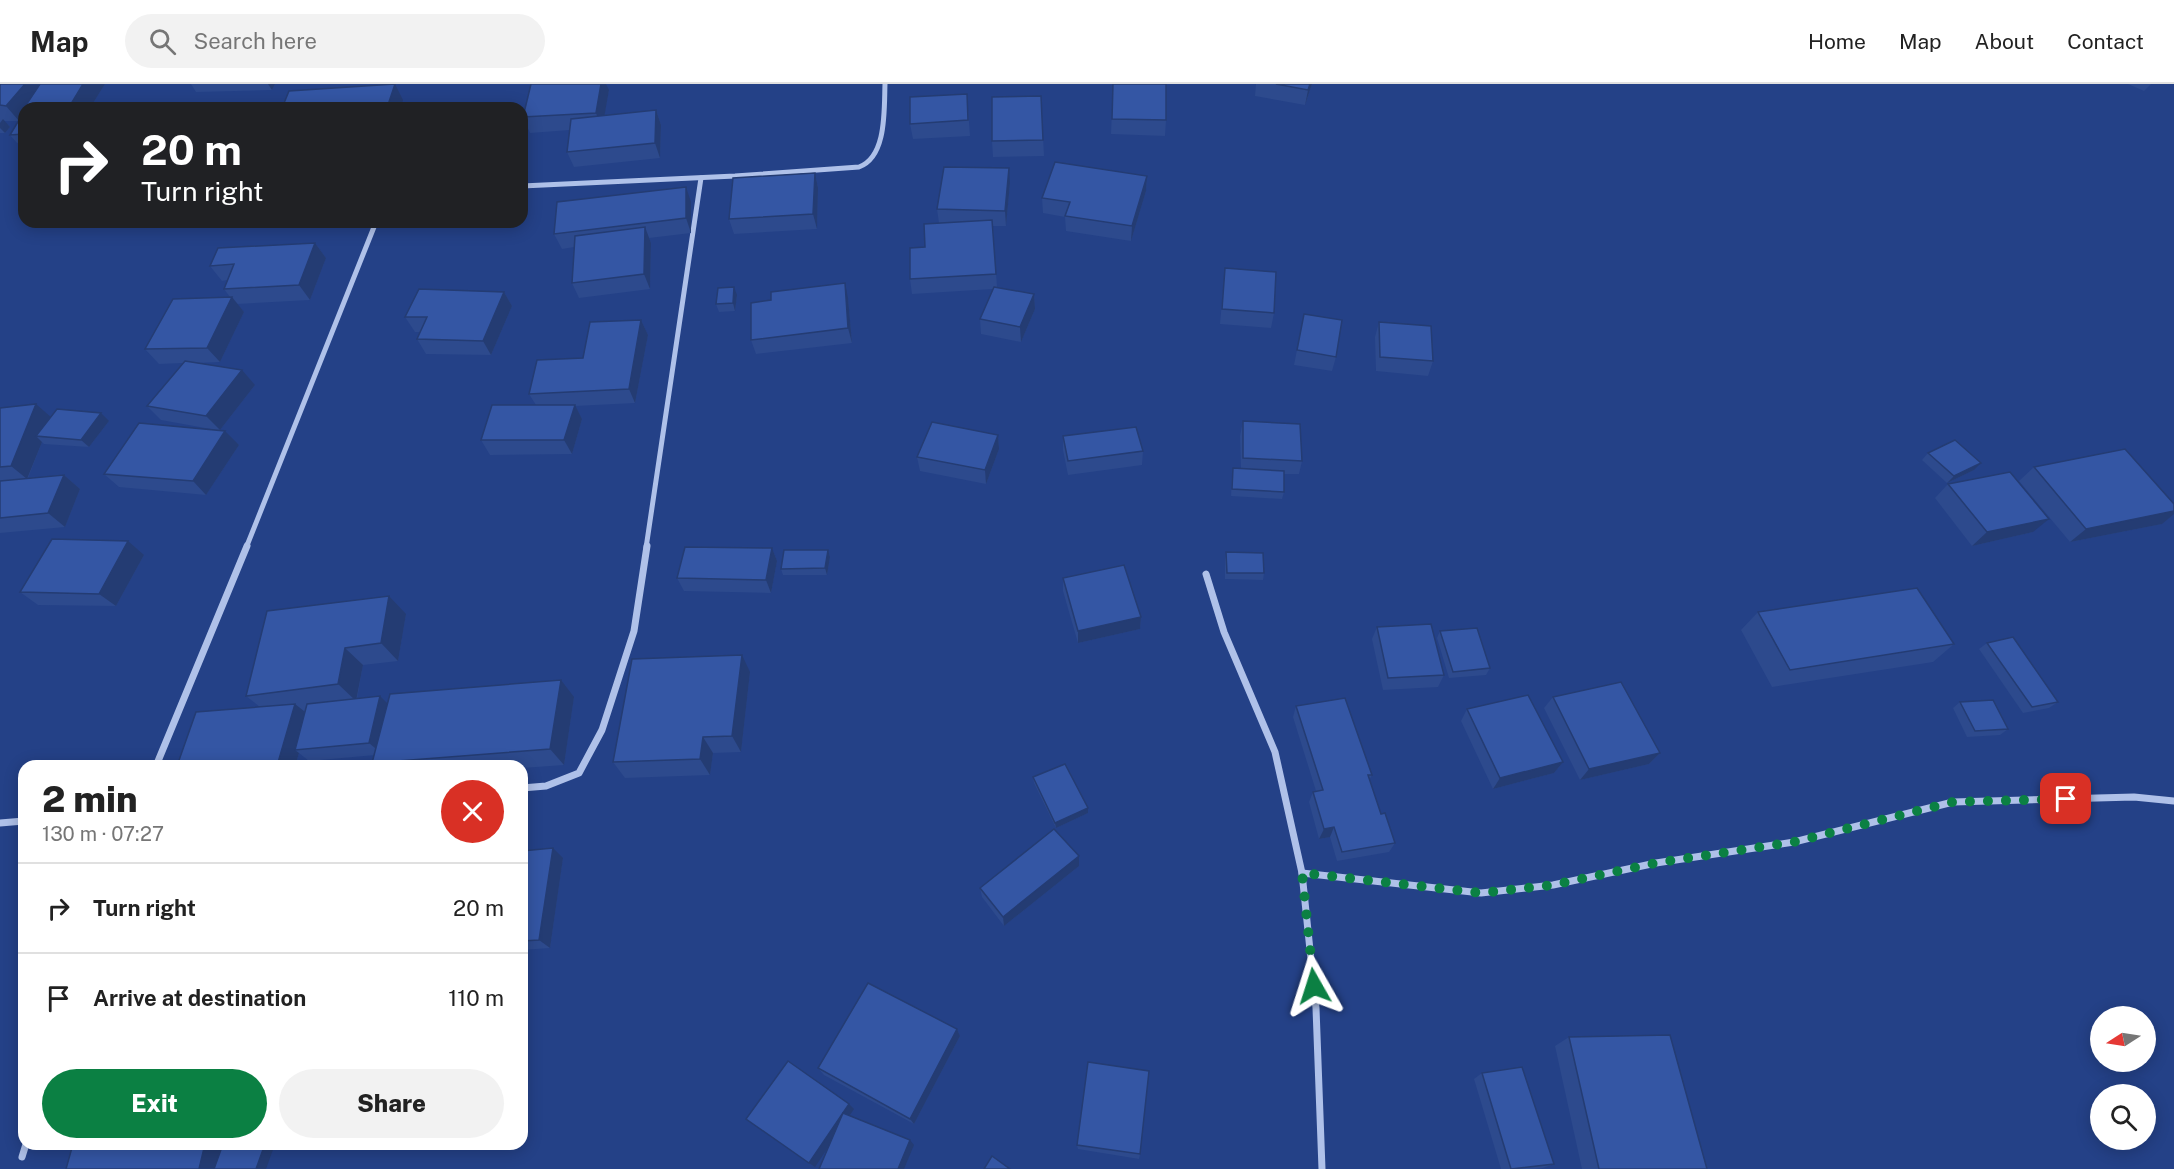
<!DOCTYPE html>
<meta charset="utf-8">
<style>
:root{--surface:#fff;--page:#f2f2f2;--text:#222;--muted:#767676;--line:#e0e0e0;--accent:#0b8043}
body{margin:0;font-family:"Public Sans",sans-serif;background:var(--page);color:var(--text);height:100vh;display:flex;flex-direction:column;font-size:22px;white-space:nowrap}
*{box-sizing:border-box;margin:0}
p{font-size:20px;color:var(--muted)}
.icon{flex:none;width:33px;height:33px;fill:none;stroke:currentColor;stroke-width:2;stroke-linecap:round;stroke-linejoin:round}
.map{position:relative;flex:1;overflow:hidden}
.drawer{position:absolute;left:18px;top:676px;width:510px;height:390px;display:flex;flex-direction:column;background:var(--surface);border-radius:18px;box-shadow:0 3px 15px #0003}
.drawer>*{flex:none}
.hud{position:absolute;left:18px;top:18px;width:510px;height:126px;border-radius:18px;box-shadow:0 3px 15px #0003;background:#202124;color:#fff;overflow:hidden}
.needle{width:39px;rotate:258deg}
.fabs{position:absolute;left:2090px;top:922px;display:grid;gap:12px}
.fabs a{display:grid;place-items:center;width:66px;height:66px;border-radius:50%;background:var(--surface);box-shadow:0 3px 15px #0003;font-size:30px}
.pin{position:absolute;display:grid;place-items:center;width:51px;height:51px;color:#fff;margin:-26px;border-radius:12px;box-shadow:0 3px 9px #0006}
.me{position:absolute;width:66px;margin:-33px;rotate:354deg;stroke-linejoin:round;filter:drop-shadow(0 0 4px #0008)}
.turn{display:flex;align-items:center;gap:21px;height:126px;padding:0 24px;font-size:27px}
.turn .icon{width:78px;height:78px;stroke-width:2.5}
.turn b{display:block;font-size:42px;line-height:51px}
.round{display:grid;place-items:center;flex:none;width:63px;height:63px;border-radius:32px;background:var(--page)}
.overview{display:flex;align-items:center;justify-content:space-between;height:102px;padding:0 24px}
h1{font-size:36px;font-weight:800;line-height:45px}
.cta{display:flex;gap:12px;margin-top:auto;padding:12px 24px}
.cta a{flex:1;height:69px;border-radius:36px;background:var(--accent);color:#fff;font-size:24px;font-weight:800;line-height:69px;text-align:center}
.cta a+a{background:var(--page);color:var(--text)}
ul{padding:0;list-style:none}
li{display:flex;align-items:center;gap:18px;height:90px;padding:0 24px;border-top:2px solid var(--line)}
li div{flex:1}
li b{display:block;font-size:22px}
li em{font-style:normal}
header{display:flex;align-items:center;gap:36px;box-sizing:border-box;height:84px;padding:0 30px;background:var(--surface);border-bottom:2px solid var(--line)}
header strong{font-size:28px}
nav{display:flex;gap:33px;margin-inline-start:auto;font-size:21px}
.search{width:420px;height:54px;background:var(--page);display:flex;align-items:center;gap:15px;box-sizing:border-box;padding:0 21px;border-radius:33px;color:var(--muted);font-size:22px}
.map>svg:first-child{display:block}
</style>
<header>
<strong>Map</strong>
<div class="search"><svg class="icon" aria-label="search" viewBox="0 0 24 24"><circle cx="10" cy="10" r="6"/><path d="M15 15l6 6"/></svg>Search here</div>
<nav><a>Home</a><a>Map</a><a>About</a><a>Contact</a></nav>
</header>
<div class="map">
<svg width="2174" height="1085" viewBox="0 0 2174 1085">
<rect width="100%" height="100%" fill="#244187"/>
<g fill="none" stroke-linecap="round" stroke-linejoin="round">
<g stroke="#afc1e9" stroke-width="5">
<path d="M522,102L735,92L859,83C887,73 884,25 885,0"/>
<polyline points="246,464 376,138"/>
<polyline points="646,464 701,94"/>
</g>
<g stroke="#afc1e9" stroke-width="7">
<polyline points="1206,490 1224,548 1275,668 1302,789 1316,924 1322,1085"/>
<polyline points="156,682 247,462"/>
<polyline points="522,704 546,702 579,689 602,646 634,547 647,462"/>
<polyline points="0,739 24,737"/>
<polyline points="1302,789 1481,809 1553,801 1656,779 1794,758 1953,718 2134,713 2174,717"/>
<polyline points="22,1073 26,1060"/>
</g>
</g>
<g fill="#2d4a8d">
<polygon points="0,0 105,0 90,24 24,24 24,31 20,36 24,36 24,58 17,59 10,51 18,37 4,37 10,43 5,49 0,49"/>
<polygon points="191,0 275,0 272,6 196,8"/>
<polygon points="1113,0 1166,36 1165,52 1111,50"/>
<polygon points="1256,0 1312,0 1305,21 1255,12"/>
<polygon points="2128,0 2151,0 2144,7"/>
<polygon points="609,6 604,31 656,26 661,41 660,74 574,83 567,68 570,46 530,49 523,33"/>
<polygon points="967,10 970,52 913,55 910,40"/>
<polygon points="1041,12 1044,72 993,73 992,57"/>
<polygon points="815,89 818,104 817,145 734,150 729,135"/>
<polygon points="1147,92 1146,107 1131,157 1066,147 1065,133 1043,129 1042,114"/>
<polygon points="1010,99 1006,142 993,142 997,203 1034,210 1035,225 1021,258 981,250 980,235 993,205 912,210 910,195 925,163 939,139 937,125"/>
<polygon points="691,118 691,149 649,154 651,159 650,205 579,214 572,199 574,163 562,165 554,150"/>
<polygon points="315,159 326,174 310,216 237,220 244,228 220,278 196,279 255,301 220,346 239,361 206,411 119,403 104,390 216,346 161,336 147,322 183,279 159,280 145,265 230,213 224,205 227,196 222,197 210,182"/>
<polygon points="1225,184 1274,229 1271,244 1220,240"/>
<polygon points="504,208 512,222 491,271 426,270 417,255 420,248 415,248 405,233"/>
<polygon points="737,211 735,227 719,228 716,220"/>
<polygon points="848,214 852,259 756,270 751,256 771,216"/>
<polygon points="1304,230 1336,273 1332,287 1294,281"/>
<polygon points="641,236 648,251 635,319 575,322 582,335 572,370 490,371 481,356 536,321 529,310"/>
<polygon points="1379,238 1433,277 1428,292 1376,287 1375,253"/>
<polygon points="0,324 51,333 109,337 89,363 44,360 42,358 28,394 64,391 80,405 65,443 0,449"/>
<polygon points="1243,337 1302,377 1299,390 1284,390 1284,408 1282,415 1231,412 1232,391 1233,384 1241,384 1240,352"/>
<polygon points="998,351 999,365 986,400 920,387 917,373"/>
<polygon points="1063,352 1143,367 1142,381 1068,391 1063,366"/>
<polygon points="1928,369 1974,386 1947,399 1922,376"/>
<polygon points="2034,383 2162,440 2070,458 2019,397"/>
<polygon points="1948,400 2033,448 1972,462 1935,414"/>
<polygon points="772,464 777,477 771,509 684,507 677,494"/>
<polygon points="828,466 830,473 827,491 783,491 781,485"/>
<polygon points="1226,468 1264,489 1263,496 1225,495 1225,475"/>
<polygon points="144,471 116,522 38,521 20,508"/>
<polygon points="1063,494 1141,533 1140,545 1078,559 1063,507"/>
<polygon points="1758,528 1954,560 1933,578 1772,603 1741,546"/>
<polygon points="406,530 398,577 363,581 357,615 387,620 574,613 564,681 522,684 522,682 376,682 372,679 375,671 309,677 299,669 295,682 177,682 260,623 246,612"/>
<polygon points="1377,543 1444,591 1438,603 1383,606 1372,555"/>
<polygon points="1440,547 1490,584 1486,591 1449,594 1437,554"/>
<polygon points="1987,559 2058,618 2049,624 2023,629 1979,565"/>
<polygon points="750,588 741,668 713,669 710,691 625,694 613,678"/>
<polygon points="1553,613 1660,669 1649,680 1580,696 1544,624"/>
<polygon points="1960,618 2008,645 2000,651 1967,653 1953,624"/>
<polygon points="1296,622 1372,691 1369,696 1381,730 1395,759 1389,768 1337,777 1330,753 1319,755 1309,718 1313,708 1316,707 1293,633"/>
<polygon points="1467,625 1563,678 1554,689 1493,705 1461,637"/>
<polygon points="1033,693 1088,729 1056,744 1034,699"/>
<polygon points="522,767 563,774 550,864 522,866"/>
<polygon points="1079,782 1004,842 982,813 980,804"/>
<polygon points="957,945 960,952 914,1040 824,991 818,984"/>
<polygon points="1569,953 1707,1085 1582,1085 1555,962"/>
<polygon points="1482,989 1554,1080 1543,1084 1535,1085 1501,1085 1474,995"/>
<polygon points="1077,1061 1140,1070 1139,1075 1078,1065"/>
</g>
<g fill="#243c73">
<polygon points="25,0 51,0 26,21 29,24 24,24 24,31 19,37 6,22"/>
<polygon points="83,0 105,0 90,24 74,24 71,20"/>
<polygon points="268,0 275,0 272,6"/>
<polygon points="395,0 403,16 401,24 387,24"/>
<polygon points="601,0 606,0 609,6 602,45 596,29"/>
<polygon points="1310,0 1312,0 1305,21 1308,6"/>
<polygon points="656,26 661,41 660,74 655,59"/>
<polygon points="3,35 10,43 5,49 0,44 0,39"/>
<polygon points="1009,84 1010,99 1006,142 1005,127"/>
<polygon points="815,89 818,104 817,145 813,130"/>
<polygon points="1147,92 1146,107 1131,157 1132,142"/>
<polygon points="686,103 691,118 691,149 686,134"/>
<polygon points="645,143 651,159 650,205 644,190"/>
<polygon points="315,159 326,174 310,216 299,201"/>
<polygon points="845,199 848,214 852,259 848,244"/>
<polygon points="734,203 737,211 735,227 733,219"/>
<polygon points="504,208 512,222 491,271 483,257"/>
<polygon points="1034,210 1035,225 1021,258 1020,243"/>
<polygon points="232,213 244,228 220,278 207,264"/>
<polygon points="641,236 648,251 635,319 629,305"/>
<polygon points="242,286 255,301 220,346 206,332"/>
<polygon points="36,320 52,334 36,352 42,358 27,395 11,382"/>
<polygon points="575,321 582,335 572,370 564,356"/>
<polygon points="101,329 109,337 89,363 81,356"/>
<polygon points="225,347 239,361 206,411 193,397"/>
<polygon points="998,351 999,365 986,400 985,386"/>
<polygon points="1981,379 1974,386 1947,399 1954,392"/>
<polygon points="64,391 80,405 65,443 48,429"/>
<polygon points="2174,427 2174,430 2162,440 2070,458 2086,445"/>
<polygon points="2049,435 2033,448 1972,462 1987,448"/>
<polygon points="128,457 144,471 116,522 99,510"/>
<polygon points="772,464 777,477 771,509 766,496"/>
<polygon points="828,466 830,473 827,491 825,484"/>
<polygon points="389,512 406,530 398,577 381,559"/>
<polygon points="1141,533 1140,545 1078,559 1078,547"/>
<polygon points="345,564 363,581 356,617 338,600"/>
<polygon points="742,571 750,588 741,668 732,652"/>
<polygon points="561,596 574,613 564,681 550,665"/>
<polygon points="380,612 392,624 382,670 369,659"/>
<polygon points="295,620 309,631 295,666 299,669 295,682 277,682"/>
<polygon points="703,653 713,669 710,691 700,675"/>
<polygon points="1660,669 1649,680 1580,696 1589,685"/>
<polygon points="1563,678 1554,689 1493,705 1500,694"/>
<polygon points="1088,724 1088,729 1056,744 1055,739"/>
<polygon points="1334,743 1330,753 1319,755 1324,745"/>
<polygon points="553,764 563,774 550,864 539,856"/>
<polygon points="1079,772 1079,782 1004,842 1003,833"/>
<polygon points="957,945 960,952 914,1040 910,1035"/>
<polygon points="849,1020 854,1025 815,1083 809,1079"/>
<polygon points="910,1056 914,1061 904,1085 898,1085"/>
<polygon points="205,1060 225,1060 219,1085 199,1085"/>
<polygon points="265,1060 275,1060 266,1085 256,1085"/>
</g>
<g fill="#3456a4" stroke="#243c73" stroke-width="1.5">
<polygon points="0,0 25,0 6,22 0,21"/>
<polygon points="40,0 83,0 71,20 26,21"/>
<polygon points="395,0 387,24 282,24 289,7"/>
<polygon points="531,0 601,0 596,29 523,33"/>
<polygon points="1113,0 1166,0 1166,36 1112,35"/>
<polygon points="1276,0 1310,0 1308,6"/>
<polygon points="967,10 968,36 910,40 910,13"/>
<polygon points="1041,12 1043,56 992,57 992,13"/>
<polygon points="656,26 655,59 567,68 571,35"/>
<polygon points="19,36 24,36 24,50 10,51"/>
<polygon points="1055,78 1147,92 1132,142 1065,132 1070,118 1042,114"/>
<polygon points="944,83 1009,84 1005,127 937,125"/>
<polygon points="815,89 813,130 729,135 733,94"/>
<polygon points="686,103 686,134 554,150 557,118"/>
<polygon points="992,136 996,190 910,195 910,164 925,163 924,140"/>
<polygon points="645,143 644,190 572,199 575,152"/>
<polygon points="315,159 299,201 224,205 234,180 210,182 218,164"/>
<polygon points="1225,184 1276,188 1274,229 1222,225"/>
<polygon points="845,199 848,244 751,256 751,219 771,216 771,208"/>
<polygon points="734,203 733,219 716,220 718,204"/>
<polygon points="994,203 1034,210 1020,243 980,235"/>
<polygon points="419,205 504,208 483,257 417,255 427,233 405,233"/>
<polygon points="232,213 207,264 145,265 173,215"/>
<polygon points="1304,230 1342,236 1336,273 1297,266"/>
<polygon points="641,236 629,305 529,310 537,276 583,274 590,238"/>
<polygon points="1379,238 1431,242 1433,277 1380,273"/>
<polygon points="185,277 242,286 206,332 147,322"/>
<polygon points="36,320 11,382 0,383 0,324"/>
<polygon points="492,321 575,321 564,356 481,356"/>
<polygon points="57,325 101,329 81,356 36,352"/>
<polygon points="1243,337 1300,340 1302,377 1243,374"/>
<polygon points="932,338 998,351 985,386 917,373"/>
<polygon points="139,339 225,347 193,397 104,390"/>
<polygon points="1136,343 1143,367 1068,377 1063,352"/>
<polygon points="1955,356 1981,379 1954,392 1928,369"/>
<polygon points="2125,365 2174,420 2174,427 2086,445 2034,383"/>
<polygon points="1233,384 1284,387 1284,408 1232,405"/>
<polygon points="2010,388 2049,435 1987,448 1948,400"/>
<polygon points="64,391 48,429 0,434 0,397"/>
<polygon points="52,455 128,457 99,510 20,508"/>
<polygon points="685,463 772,464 766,496 677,494"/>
<polygon points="784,466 828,466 825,484 781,485"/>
<polygon points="1226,468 1263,469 1264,489 1227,489"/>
<polygon points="1124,481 1141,533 1078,547 1063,494"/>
<polygon points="1917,504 1954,560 1790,586 1758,528"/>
<polygon points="389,512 381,559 345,564 338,600 246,612 267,527"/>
<polygon points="1431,540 1444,591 1388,594 1377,543"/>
<polygon points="1477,544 1490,584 1453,588 1440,547"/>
<polygon points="2013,553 2058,618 2032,623 1987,559"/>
<polygon points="742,571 732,652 703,653 700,675 613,678 632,575"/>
<polygon points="561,596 550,665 372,679 390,610"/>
<polygon points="1621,598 1660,669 1589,685 1553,613"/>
<polygon points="1528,611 1563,678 1500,694 1467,625"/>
<polygon points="380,612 369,659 295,666 307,620"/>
<polygon points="1345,614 1372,691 1368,691 1381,730 1385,729 1395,759 1342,768 1334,743 1324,745 1313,708 1323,706 1296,622"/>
<polygon points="1993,616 2008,645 1975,647 1960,618"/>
<polygon points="295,620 277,682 177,682 196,628"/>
<polygon points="1065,680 1088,724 1055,739 1033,693"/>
<polygon points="1054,745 1079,772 1003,833 980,804"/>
<polygon points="553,764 539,856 522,857 522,767"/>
<polygon points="868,899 957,945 910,1035 818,984"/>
<polygon points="1670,951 1707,1085 1599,1085 1569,953"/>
<polygon points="788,977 849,1020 809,1079 746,1035"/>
<polygon points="1088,978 1149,987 1140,1070 1077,1061"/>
<polygon points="1522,983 1554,1080 1511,1085 1482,989"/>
<polygon points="843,1029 910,1056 898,1085 819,1085"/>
<polygon points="73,1060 205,1060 199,1085 66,1085"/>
<polygon points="223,1060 265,1060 256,1085 214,1085"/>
<polygon points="992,1072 1010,1085 984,1085"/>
</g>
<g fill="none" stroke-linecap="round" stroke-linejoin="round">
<polyline stroke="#0b8043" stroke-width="10" stroke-dasharray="0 18" points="1314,902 1302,789 1481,809 1553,801 1656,779 1794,758 1953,718 2066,715"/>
</g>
</svg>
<div class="fabs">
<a><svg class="needle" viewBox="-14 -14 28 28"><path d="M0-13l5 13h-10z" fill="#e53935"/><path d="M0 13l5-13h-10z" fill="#767676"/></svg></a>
<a><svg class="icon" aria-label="search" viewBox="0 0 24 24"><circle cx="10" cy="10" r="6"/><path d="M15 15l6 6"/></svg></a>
</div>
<div class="pin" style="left:2066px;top:715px;background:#d93025"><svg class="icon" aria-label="arrive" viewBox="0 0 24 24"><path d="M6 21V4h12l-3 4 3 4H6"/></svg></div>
<svg class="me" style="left:1314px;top:902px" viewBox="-20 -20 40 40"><path d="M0-17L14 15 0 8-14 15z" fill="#0b8043" stroke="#fff" stroke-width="4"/></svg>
<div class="hud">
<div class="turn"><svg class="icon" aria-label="right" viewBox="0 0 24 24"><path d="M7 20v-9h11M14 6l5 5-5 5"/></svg><div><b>20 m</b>Turn right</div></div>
</div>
<section class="drawer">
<div class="overview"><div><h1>2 min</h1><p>130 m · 07:27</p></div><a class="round" style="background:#d93025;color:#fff"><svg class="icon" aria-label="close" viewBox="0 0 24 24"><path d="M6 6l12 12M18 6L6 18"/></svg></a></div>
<ul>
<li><svg class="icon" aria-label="right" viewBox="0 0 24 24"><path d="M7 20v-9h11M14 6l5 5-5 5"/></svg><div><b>Turn right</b></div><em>20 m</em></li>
<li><svg class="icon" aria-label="arrive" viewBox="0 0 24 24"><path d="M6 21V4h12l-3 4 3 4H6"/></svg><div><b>Arrive at destination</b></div><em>110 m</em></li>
</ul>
<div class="cta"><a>Exit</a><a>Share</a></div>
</section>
</div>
